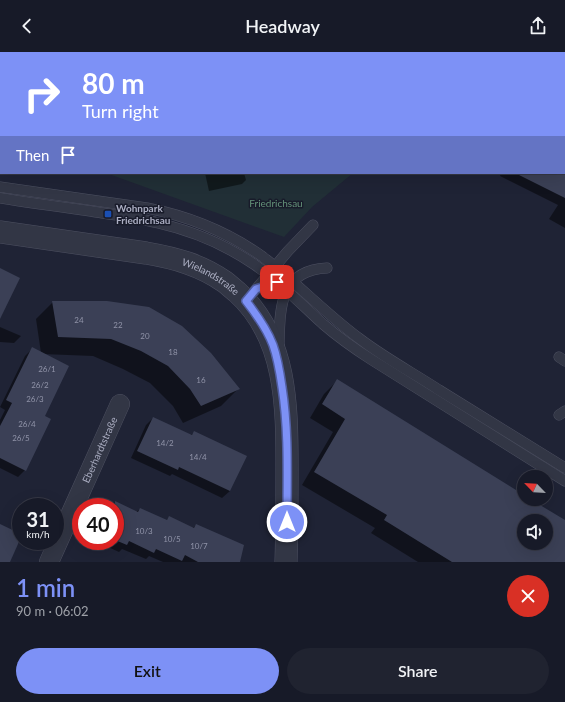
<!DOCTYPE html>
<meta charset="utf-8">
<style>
:root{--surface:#171a28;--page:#202330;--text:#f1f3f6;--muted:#9ea1a8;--line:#363845;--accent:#7d91f6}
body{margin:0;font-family:Lato,sans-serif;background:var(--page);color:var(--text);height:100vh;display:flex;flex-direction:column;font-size:15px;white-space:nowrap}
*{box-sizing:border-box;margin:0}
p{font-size:13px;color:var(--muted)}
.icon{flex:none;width:22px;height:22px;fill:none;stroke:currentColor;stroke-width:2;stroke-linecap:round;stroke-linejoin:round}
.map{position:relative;height:510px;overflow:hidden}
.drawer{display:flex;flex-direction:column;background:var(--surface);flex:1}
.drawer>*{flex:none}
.top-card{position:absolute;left:0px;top:0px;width:565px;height:122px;box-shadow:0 4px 16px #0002,0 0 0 1px var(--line);background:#7d91f6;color:#fff;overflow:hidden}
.needle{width:26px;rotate:295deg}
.tools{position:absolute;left:517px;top:418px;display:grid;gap:8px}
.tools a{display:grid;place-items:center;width:36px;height:36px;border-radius:50%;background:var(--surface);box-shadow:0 4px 16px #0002,0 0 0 1px var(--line);font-size:20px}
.speed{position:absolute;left:12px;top:446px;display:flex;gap:8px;font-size:20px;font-weight:700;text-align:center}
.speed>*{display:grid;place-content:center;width:52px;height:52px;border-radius:50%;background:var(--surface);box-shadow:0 4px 16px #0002,0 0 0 1px var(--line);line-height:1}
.speed small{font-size:10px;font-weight:400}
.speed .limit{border:6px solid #d22;background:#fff;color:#111}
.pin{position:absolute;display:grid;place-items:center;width:34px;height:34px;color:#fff;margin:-17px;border-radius:8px;box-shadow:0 2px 6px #0006}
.me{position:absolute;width:44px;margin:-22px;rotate:0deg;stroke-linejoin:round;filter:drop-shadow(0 0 3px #0008)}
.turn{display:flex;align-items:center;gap:14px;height:84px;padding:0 16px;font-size:18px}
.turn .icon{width:52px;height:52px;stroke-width:2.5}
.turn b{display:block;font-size:28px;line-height:34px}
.then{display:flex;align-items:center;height:38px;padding:0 16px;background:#0003;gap:8px;font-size:15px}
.round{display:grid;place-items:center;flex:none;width:42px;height:42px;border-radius:21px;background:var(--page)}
.overview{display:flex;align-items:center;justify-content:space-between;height:68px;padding:0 16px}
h1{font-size:24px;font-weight:600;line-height:30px;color:var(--accent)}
.primary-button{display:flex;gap:8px;margin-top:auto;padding:8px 16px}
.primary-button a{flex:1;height:46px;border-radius:24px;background:var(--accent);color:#111;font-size:16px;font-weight:600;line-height:46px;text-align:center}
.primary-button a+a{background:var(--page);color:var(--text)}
header{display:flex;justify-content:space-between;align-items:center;height:52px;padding:0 16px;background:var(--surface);font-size:18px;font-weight:600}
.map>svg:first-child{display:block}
</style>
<header><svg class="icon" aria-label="back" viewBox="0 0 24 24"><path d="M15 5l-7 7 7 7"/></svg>Headway<svg class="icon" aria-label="share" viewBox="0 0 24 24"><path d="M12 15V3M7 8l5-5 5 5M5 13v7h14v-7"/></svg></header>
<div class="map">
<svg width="565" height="510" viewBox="0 0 565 510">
<rect width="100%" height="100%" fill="#1f2335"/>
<g fill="#212f36">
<polygon points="0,0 548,0 547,1 1,1 1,98 0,98"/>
<polygon points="106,121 353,121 312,155 284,185"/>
</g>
<g fill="#0007" fill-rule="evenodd">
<polygon points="565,15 565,176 549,167 558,153 500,124 501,121 564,121 564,16"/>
<polygon points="205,121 244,121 246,128 242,132 209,139"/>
<polygon points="53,250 238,337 221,354 183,371 173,354 150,331 123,317 93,304 42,302 44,364 25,418 18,425 0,416 0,368 5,358 0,355 25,304 32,297 41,301 36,267"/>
<polygon points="0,275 21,284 14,291 0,290"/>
<path d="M337,329L524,444V447H529L565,470V510H418L371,481L375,476L302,433L333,380L310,366L324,342ZM524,469H546V491H524Z"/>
<polygon points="153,366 191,383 194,381 230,439 222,446 172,422 170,424 131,406 146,373"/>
<polygon points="113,450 136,460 140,457 166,469 169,465 193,476 196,473 239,510 163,510 149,504 146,507 122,497 119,500 95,489 115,489 115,455 108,455"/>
</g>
<g fill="#3b4056" fill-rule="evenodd">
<polygon points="515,121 565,121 565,146"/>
<polygon points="0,216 20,226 0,267"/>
<polygon points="52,249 107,249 149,255 182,274 211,301 240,337 201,354 190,337 168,314 141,299 111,287 58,285"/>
<polygon points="32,295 69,314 45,364 51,367 26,419 0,406 0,374 12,351 6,348"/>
<path d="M337,327L524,443V447H530L565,468V510H452L384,468L387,463L314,420L345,367L322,352ZM524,469H546V491H524Z"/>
<polygon points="153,365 192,383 194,379 247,404 230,439 179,415 178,418 137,399"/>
<polygon points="115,449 138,460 140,456 167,468 169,464 194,476 196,472 244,493 240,510 198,510 185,503 182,509 156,497 154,501 129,489 127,493 115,488"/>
<polygon points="0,472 21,482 18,492 10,510 0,510"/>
</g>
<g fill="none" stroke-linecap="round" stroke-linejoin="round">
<g stroke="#4d5061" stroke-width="11">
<g id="service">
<path d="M0,135L147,156C188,164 228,180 263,205C297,231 326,262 360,287C385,306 413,321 439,338C481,364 523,390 565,416"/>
<path d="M0,146C30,151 60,155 90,159C113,163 136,165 158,171C193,179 226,193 255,213C280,230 301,252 323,272C338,285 355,297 372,308L565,429"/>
<polyline points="246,249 288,199 313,173"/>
<path d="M279,293C280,257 279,218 327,216"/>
<polyline points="559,305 565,309"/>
<polyline points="559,363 565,359"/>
</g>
</g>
<g stroke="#4d5061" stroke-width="20">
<g id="minor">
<path id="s1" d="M49,510L120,352"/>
</g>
</g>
<g stroke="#4d5061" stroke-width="23">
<g id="tertiary">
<path id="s2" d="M0,180L146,201C175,206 201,213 225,230C229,233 233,237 237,240C287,285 287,354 287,416C287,447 287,479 286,510"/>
</g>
</g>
<use href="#service" stroke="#323645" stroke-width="10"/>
<use href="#minor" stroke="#323645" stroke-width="19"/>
<use href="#tertiary" stroke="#323645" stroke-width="22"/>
</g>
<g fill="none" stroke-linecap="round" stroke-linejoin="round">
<g stroke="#515ea0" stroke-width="10">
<path id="route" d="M277,230L256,237L246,249C257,263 267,277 273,293C278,307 280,321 282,335C289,380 287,425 287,470"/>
</g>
<use href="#route" stroke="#7d91f6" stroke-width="7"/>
</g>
<rect fill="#1a4fb4" stroke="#181b2a" stroke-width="1.5" x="104" y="158" width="8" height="8" rx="2"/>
<g text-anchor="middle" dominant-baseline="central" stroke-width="3" stroke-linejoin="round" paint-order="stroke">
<g font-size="8" fill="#9093a8">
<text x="79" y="268">24</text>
<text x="118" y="273">22</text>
<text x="145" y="284">20</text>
<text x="173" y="300">18</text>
<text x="47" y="317">26/1</text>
<text x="201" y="328">16</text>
<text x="40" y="333">26/2</text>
<text x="35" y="347">26/3</text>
<text x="27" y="372">26/4</text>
<text x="21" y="386">26/5</text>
<text x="165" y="391">14/2</text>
<text x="198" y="405">14/4</text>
<text x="144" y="479">10/3</text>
<text x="172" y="487">10/5</text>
<text x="199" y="494">10/7</text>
</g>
<g font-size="10" fill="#649279" stroke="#181b2a">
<text x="276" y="151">Friedrichsau</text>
</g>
<g font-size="10" font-weight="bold" fill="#acafc3" stroke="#181b2a" text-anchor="start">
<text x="116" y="156">Wohnpark<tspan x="116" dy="12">Friedrichsau</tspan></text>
</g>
<g font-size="10" fill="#acafc3" stroke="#181b2a">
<text stroke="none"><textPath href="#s2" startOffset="217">Wielandstraße</textPath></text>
<text stroke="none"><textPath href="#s1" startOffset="123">Eberhardtstraße</textPath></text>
</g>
</g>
</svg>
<div class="tools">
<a><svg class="needle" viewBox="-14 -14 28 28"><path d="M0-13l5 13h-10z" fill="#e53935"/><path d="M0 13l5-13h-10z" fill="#9ea1a8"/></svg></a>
<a><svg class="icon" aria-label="sound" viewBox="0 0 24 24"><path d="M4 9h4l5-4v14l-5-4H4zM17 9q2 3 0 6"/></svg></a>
</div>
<div class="speed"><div>31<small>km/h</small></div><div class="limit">40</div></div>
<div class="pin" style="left:277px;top:230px;background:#d93025"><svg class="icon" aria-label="arrive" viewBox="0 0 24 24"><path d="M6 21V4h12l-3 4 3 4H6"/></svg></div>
<svg class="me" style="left:287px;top:470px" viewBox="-20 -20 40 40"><circle r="17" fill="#7d91f6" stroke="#fff" stroke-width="3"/><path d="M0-11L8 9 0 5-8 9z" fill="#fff"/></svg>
<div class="top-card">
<div class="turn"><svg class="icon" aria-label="right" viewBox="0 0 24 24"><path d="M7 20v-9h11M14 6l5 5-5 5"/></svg><div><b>80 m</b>Turn right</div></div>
<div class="then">Then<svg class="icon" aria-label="arrive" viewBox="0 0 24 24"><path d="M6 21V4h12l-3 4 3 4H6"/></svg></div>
</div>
</div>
<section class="drawer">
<div class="overview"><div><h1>1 min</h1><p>90 m · 06:02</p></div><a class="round" style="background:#d93025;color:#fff"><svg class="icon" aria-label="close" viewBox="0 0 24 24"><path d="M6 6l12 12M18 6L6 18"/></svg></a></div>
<div class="primary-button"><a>Exit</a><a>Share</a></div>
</section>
